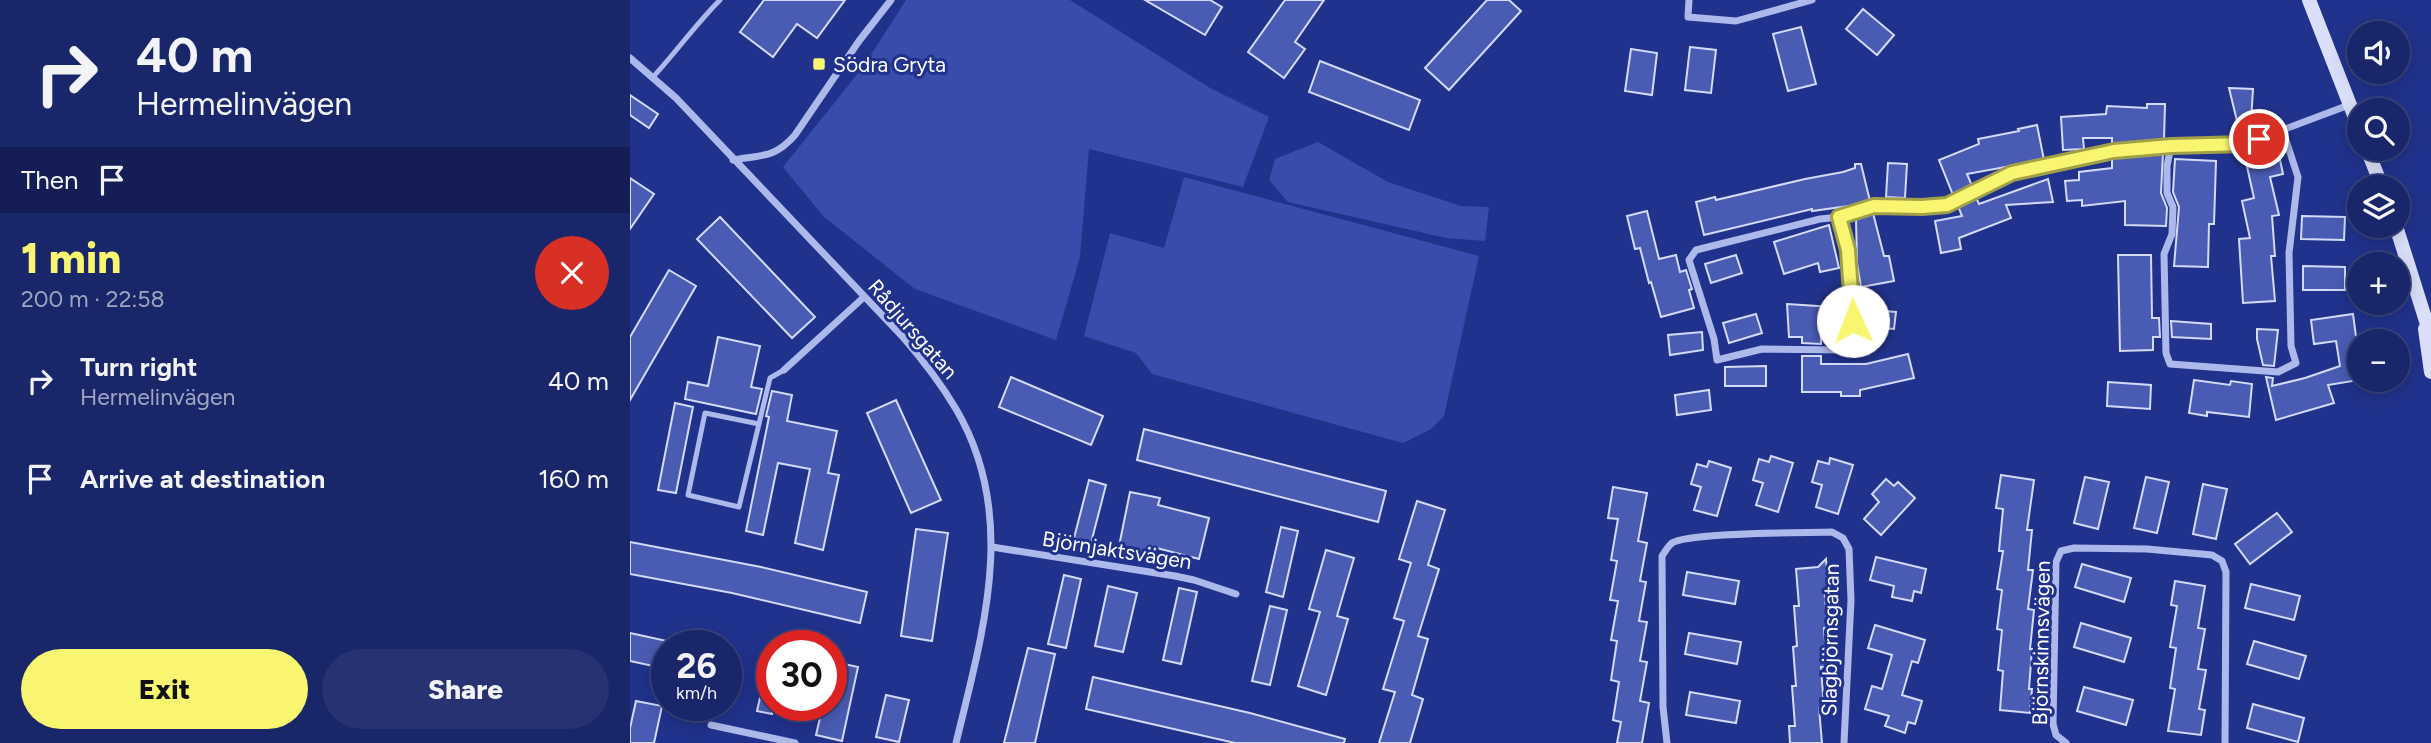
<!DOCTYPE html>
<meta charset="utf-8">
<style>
:root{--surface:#192669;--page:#263271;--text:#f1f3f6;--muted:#9fa5c0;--line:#37437d;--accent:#f8f670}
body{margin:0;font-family:Figtree,sans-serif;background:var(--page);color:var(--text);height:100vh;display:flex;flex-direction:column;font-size:26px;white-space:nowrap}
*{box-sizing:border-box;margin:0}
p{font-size:23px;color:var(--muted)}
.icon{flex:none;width:38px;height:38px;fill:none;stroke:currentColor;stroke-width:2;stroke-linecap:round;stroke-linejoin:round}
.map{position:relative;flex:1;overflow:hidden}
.drawer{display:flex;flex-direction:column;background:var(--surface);width:630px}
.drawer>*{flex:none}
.hud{background:#192669;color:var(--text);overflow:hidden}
.buttons{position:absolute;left:1717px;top:21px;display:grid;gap:14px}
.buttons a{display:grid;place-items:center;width:63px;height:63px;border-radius:50%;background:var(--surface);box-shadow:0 4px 18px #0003,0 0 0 2px var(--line);font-size:35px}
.speed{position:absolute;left:21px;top:630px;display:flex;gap:14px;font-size:35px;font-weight:700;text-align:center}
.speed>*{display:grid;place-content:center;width:91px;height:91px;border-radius:50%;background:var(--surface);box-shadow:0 4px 18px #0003,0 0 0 2px var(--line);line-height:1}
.speed small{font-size:18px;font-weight:400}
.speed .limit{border:10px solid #d22;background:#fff;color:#111}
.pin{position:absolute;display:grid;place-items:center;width:60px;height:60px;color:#fff;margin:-30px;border:4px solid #fff;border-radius:50%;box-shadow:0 2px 7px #0007}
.me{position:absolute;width:77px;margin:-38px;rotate:358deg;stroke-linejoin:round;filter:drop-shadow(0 0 5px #0008)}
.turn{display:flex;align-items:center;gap:24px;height:147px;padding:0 21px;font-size:32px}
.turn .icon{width:91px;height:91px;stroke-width:2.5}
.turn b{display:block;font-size:49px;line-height:60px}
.then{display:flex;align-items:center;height:66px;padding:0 21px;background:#0003;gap:14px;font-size:26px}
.round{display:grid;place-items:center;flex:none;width:74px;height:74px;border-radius:37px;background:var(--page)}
.overview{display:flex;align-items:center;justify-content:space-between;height:119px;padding:0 21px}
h1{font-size:42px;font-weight:800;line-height:52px;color:var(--accent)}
.cta{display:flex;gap:14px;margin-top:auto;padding:14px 21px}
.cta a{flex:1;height:80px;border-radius:42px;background:var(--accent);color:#111;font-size:28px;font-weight:800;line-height:80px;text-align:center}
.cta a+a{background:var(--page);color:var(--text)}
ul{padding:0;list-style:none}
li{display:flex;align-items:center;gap:21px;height:98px;padding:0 21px}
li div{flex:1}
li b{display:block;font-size:26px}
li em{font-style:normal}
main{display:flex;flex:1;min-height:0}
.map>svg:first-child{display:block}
</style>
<main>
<section class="drawer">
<div class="hud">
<div class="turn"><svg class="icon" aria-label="right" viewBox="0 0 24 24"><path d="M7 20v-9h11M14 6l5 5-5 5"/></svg><div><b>40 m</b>Hermelinvägen</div></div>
<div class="then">Then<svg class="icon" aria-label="arrive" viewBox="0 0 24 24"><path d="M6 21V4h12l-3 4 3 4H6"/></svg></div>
</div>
<div class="overview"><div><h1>1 min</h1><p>200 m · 22:58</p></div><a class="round" style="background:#d93025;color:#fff"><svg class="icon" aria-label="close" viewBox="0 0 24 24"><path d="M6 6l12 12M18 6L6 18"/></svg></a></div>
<ul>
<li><svg class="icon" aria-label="right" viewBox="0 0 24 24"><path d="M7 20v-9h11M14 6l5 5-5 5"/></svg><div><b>Turn right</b><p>Hermelinvägen</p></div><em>40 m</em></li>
<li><svg class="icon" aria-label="arrive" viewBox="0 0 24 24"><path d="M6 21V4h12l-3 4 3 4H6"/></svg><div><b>Arrive at destination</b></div><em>160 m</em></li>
</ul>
<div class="cta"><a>Exit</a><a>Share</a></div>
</section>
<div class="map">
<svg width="1801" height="743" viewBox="0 0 1801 743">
<rect width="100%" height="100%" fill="#21328c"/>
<g fill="#384cab">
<polygon points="276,0 440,0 580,88 639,117 613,187 459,149 450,257 426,340 285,289 193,216 153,167 233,67"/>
<polygon points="688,142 758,182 831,206 859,207 855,241 816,238 658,202 639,180 645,159"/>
<polygon points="554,177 849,256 814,416 801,429 773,443 522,374 506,353 454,336 480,233 534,248"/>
</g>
<g fill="#4a5bb3" stroke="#d3daf8" stroke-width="2">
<polygon points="134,0 215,0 187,38 167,24 143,57 110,32"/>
<polygon points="515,0 580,0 592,7 575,35"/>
<polygon points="655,0 694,0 665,42 675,49 654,78 618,52"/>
<polygon points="857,0 879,0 891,11 819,90 795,68"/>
<polygon points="1233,9 1264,35 1247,55 1216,29"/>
<polygon points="1171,27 1186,84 1158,91 1143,34"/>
<polygon points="1060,47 1086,50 1081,93 1055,90"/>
<polygon points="1001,49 1027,53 1022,95 995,91"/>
<polygon points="690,61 790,100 779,130 679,92"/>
<polygon points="1599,88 1623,89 1621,122 1607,121"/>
<polygon points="0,95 28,114 19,128 0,115"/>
<polygon points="1517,104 1535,104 1534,140 1482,145 1482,138 1453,138 1454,149 1433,150 1431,117 1476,114 1477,106 1517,108"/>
<polygon points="1407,125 1414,160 1337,174 1342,186 1323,195 1309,160 1349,144 1348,139 1389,131 1388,129"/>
<polygon points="1533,153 1531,193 1537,208 1536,226 1495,225 1495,201 1452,206 1452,200 1437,201 1435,181 1449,180 1449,172 1482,168 1482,158"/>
<polygon points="1649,155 1653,174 1640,177 1649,215 1642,216 1645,256 1641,256 1645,301 1613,303 1609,239 1620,238 1612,201 1624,198 1616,162"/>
<polygon points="1545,159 1586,161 1584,224 1579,224 1578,267 1544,266 1549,207 1543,192"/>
<polygon points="1258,163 1277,164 1275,198 1256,197"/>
<polygon points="1225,164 1231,164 1240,201 1226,205 1182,211 1182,209 1074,235 1066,202 1085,197 1086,200 1175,179 1213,172 1225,168"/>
<polygon points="0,178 24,194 0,229"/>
<polygon points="1418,179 1423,202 1376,205 1381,218 1329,238 1331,249 1311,253 1305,221 1332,216 1328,206 1346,197 1349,204"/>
<polygon points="1017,211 1029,259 1046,255 1050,272 1056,270 1062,289 1059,290 1064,308 1031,317 1021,282 1019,283 1010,248 1005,249 997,216"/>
<polygon points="1243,213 1254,256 1259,256 1264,281 1231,287 1227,263 1226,218"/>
<polygon points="1672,216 1715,217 1714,240 1671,239"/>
<polygon points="90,217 185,317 162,338 67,239"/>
<polygon points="1199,225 1209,268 1190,272 1188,263 1154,274 1144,242"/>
<polygon points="1106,255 1112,273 1081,283 1075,264"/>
<polygon points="1488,255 1521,255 1522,318 1529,318 1530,337 1523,337 1523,350 1490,351"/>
<polygon points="1673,266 1715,267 1715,290 1673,290"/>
<polygon points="39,270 66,286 0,400 0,337"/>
<polygon points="1157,304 1218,308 1214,337 1191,336 1191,344 1172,343 1172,337 1159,337"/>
<polygon points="1230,309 1266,312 1264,329 1229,326"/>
<polygon points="1126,314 1132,333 1099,343 1093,323"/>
<polygon points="1723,314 1729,359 1729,380 1698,385 1704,403 1646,420 1636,377 1643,378 1642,386 1675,378 1710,366 1706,341 1684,344 1681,320"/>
<polygon points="1541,321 1581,324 1581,339 1542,337"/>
<polygon points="1627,329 1648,330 1644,366 1633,365 1627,339"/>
<polygon points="1072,332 1073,350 1040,355 1038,335"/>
<polygon points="88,337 130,346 121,387 132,389 126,414 55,399 58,382 78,386"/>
<polygon points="1278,354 1284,378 1230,390 1230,396 1211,396 1211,392 1172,392 1172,356 1191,356 1191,364 1236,364"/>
<polygon points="1136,366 1136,386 1095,386 1095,367"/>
<polygon points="381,377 473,416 461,445 369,407"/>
<polygon points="1564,380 1600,385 1601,381 1622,384 1619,417 1577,412 1577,416 1559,413"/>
<polygon points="1478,382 1521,385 1520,409 1477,406"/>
<polygon points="1079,390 1081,410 1047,415 1045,395"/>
<polygon points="142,391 162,395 157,421 207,431 198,473 209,475 193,550 165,543 180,469 148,463 133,535 116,531 139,417 136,416"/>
<polygon points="266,400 311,500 281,513 237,413"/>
<polygon points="45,403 63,407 46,493 28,490"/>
<polygon points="514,429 756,491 748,522 507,460"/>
<polygon points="1141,456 1163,463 1148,512 1126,505 1133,483 1123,480 1129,459 1139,462"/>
<polygon points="1200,458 1223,465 1208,514 1186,507 1192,485 1182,482 1188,461 1199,464"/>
<polygon points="1079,461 1101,468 1087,516 1064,510 1071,487 1061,484 1067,464 1077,467"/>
<polygon points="1371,475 1404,480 1397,530 1402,530 1398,570 1403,570 1398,609 1404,610 1400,649 1402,649 1399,689 1402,689 1400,713 1370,710 1373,671 1368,670 1372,630 1367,629 1372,590 1367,589 1373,551 1369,551 1373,509 1366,508"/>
<polygon points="1455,477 1479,482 1468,529 1444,523"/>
<polygon points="1516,477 1539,482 1527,533 1504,528"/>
<polygon points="1256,479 1264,486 1268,482 1285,498 1251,535 1234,519 1249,502 1242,494"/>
<polygon points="459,480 476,485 461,543 444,538"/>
<polygon points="1573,484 1597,489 1586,539 1563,534"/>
<polygon points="983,487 1017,493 1008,541 1017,543 1010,581 1016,582 1009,621 1017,622 1010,661 1017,662 1010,701 1019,703 1012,743 987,743 991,722 983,720 989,682 981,680 987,641 981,640 988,601 980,600 987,561 981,560 988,519 978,518"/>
<polygon points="500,492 530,498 528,505 579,518 569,559 519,546 517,557 488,551"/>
<polygon points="787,501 815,510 798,565 809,569 788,636 798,639 782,695 793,699 780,743 749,743 765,692 753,689 774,621 764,618 781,563 769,559"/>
<polygon points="1647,513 1662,532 1620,564 1605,544"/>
<polygon points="651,527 668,531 653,597 636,592"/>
<polygon points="286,529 318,533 302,641 271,636"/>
<polygon points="0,542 131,567 237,592 230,623 102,593 0,574"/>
<polygon points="696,550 724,558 707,616 718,619 696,695 668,686 690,612 679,609"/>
<polygon points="1246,557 1296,569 1291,593 1284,591 1282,601 1262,597 1264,586 1240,580"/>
<polygon points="1196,559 1198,588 1194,588 1198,628 1194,628 1197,667 1191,667 1194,707 1189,708 1192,743 1160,743 1159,726 1165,726 1162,686 1166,686 1163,647 1167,646 1164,606 1169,606 1166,569 1188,567"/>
<polygon points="1452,564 1501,578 1494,602 1445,587"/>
<polygon points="1057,572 1109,581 1105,604 1053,595"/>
<polygon points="434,575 451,579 436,648 418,644"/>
<polygon points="1545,581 1575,586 1568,628 1575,629 1568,669 1576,670 1569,709 1575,710 1571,735 1538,731 1545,689 1540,688 1546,648 1540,647 1547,606 1541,605"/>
<polygon points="1621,584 1670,596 1664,620 1615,608"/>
<polygon points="478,586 507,593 493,652 465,646"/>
<polygon points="549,588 567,592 551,664 533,660"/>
<polygon points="640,606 657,610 640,685 622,681"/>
<polygon points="1451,623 1501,638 1494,662 1444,647"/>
<polygon points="1245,625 1295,640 1288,663 1282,661 1272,695 1292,701 1285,724 1278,722 1275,733 1255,726 1259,716 1235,709 1242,686 1252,689 1262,655 1238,648"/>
<polygon points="0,633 37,641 37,669 0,661"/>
<polygon points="1059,633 1111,642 1107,664 1055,654"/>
<polygon points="1624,641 1676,656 1669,679 1617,664"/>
<polygon points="398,648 425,654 405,743 374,743"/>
<polygon points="201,661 228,667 212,741 186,735 193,705 201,705"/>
<polygon points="136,672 142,673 142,714 127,711"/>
<polygon points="463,677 620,713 715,739 714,743 605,743 456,709"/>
<polygon points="1454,687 1503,700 1496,725 1447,711"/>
<polygon points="1060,692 1110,701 1106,723 1056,715"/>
<polygon points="256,695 279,700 269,742 246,737"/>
<polygon points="6,701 32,706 24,743 0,743 0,728"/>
<polygon points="1623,704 1674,718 1668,742 1617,728"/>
</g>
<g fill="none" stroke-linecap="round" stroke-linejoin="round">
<g stroke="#aeb9eb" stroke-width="5">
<path d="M23,77C46,52 66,24 90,0"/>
<polyline points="129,424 75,413 58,495 109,507 140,378 154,370"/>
</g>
<g stroke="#aeb9eb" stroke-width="7">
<polyline points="1059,0 1058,17 1106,21 1182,0"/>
<path d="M0,58L46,98L272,336C292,359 310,382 326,409C389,516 353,631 326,743"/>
<polyline points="1541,146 1537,166 1537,193 1543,207 1542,234 1534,254 1536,353 1540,364 1648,372 1666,363 1661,346 1659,253 1668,177 1653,131"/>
<path d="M103,160C132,155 145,158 165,135L229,41L261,0"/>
<path d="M1210,217L1190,219L1066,250L1059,260L1084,339L1087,360L1132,349L1214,350L1219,348C1230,313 1221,252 1210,217L1244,206L1292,207L1317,205L1382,173L1484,151L1541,146L1615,144L1719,105"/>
<polyline points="154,370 234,297"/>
<polyline points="362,547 545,576 564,580 606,594"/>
<polyline points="81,725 165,743"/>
<path d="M1037,743L1033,707L1032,556C1035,552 1038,546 1042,543C1058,532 1176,533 1202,532L1213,538L1219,549L1221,600L1214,743"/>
<polyline points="1436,743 1426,735 1423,724 1426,562 1431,551 1444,548 1517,549 1582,555 1592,561 1596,572 1595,743"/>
</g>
<g stroke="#dadff9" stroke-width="14">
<polyline points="1679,0 1729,128"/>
<polyline points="1737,149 1752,187"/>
<polyline points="1766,226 1801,337"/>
<polyline points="1795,329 1801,372"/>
</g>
</g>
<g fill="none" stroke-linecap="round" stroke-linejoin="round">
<g stroke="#a1a049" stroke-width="18">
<polyline id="route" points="1223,321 1218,250 1209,217 1244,206 1292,207 1317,205 1382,173 1484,151 1541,146 1615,144 1629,139"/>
</g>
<use href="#route" stroke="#f8f670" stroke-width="12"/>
</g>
<rect fill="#f8f670" stroke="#21328c" stroke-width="2.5" x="182" y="57" width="14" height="14" rx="3.5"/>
<g text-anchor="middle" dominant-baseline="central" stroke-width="6" stroke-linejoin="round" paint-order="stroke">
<g font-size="21" fill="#fff" stroke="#21328c" text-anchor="start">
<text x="203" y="64">Södra Gryta</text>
</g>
<g font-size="21" fill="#fff" stroke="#21328c">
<text transform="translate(283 329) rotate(49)">Rådjursgatan</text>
<text transform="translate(487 550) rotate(9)">Björnjaktsvägen</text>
<text transform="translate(1200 640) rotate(-89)">Slagbjörnsgatan</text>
<text transform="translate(1411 643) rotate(-89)">Björnskinnsvägen</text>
</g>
</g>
</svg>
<div class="buttons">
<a><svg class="icon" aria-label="sound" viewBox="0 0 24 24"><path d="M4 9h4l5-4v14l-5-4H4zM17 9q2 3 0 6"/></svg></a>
<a><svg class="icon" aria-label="search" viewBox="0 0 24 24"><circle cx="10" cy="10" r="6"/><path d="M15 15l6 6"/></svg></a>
<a><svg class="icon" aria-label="layers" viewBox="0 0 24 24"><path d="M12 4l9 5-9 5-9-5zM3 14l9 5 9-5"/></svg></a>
<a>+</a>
<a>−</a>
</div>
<div class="speed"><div>26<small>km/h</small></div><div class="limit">30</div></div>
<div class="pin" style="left:1629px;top:139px;background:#d93025"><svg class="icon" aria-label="arrive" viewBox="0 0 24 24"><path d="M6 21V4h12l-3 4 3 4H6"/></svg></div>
<svg class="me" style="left:1223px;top:321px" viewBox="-20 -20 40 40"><circle r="19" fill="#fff"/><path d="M0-13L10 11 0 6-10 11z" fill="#f8f670"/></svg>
</div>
</main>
